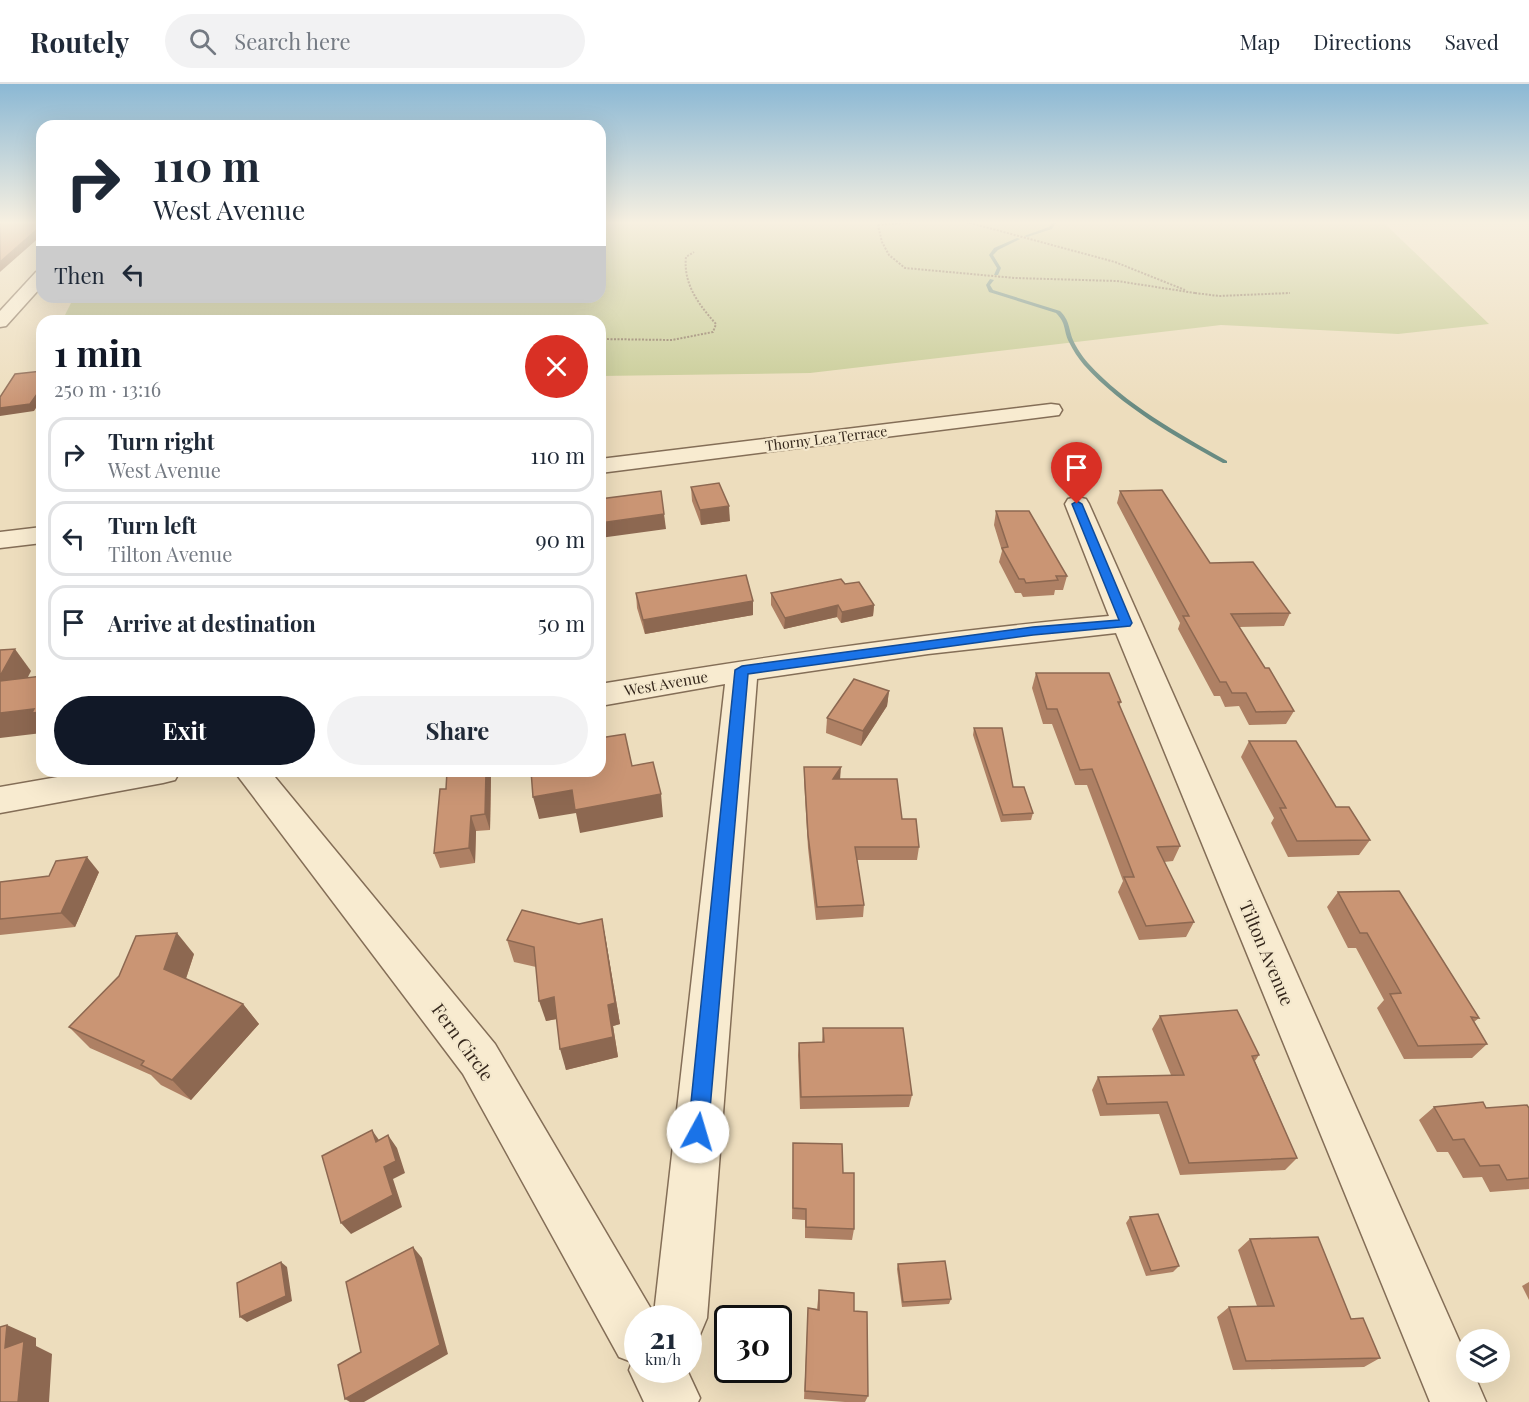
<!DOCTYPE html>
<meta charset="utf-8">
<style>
:root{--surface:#fff;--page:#f2f2f3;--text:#1f2937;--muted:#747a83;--line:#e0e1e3;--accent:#111827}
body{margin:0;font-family:"Playfair Display",serif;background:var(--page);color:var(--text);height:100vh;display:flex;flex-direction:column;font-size:22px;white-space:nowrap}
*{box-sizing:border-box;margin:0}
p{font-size:20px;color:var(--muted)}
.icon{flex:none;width:33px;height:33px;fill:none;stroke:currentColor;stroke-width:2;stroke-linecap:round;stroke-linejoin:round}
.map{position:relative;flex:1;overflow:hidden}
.sheet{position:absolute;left:36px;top:231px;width:570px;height:462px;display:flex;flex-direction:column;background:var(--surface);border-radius:18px;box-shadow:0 6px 24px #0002}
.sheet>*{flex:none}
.banner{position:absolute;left:36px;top:36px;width:570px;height:183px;border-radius:18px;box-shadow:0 6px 24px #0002;background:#fff;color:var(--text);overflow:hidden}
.controls{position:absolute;left:1456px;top:1245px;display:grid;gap:12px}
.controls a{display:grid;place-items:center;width:54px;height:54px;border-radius:50%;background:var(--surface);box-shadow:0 6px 24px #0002;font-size:30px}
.speed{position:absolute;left:624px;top:1221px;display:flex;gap:12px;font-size:30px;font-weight:700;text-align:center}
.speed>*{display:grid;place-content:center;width:78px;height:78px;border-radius:50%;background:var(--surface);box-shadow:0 6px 24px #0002;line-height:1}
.speed small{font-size:15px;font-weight:400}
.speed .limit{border:3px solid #111;border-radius:9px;background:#fff;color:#111}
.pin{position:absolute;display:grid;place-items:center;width:51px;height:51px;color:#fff;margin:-62px -26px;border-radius:50% 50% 50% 0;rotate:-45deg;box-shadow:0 0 6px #0007}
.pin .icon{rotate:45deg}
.me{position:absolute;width:66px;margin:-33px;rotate:6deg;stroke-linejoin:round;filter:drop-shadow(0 0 4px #0008)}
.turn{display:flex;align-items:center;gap:21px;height:126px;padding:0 18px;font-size:27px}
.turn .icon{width:78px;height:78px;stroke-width:2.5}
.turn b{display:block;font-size:42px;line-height:51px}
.then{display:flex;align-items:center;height:57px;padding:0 18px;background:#0003;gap:12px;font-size:22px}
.round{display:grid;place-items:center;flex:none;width:63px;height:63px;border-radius:32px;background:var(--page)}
.headline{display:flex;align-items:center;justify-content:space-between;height:102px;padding:0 18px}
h1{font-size:36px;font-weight:700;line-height:45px;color:var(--accent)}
.cta{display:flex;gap:12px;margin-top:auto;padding:12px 18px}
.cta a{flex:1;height:69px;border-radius:36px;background:var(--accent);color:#fff;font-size:24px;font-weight:700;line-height:69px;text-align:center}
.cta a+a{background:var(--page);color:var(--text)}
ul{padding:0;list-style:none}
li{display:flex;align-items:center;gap:18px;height:75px;margin:0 12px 9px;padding:0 6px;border:3px solid var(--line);border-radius:18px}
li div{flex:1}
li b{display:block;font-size:22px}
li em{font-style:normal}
header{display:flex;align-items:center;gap:36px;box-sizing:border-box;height:84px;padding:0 30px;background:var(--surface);border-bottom:2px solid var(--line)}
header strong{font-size:28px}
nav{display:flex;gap:33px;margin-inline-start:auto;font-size:21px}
.search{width:420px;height:54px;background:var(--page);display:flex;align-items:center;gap:15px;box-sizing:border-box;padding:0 21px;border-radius:33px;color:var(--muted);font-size:22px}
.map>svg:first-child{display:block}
</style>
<header>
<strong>Routely</strong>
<div class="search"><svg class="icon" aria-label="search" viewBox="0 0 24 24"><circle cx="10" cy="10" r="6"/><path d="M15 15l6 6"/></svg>Search here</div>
<nav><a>Map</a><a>Directions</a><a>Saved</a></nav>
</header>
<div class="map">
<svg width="1529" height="1318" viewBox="0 0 1529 1318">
<rect width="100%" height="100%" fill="#edddbd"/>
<polygon fill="#c5ca92" points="600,137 1382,137 1489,240 1398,250 1221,241 810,289 600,292 600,237 62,237 74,213 600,213"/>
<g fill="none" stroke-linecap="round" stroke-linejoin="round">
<g fill="#698b82" fill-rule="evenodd">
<polygon points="1050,137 1054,137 1056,139 1052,145 1027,153 1024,152 1049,143 1052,139"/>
<polygon points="1017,154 1020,155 998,166 993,171 1001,184 998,191 994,191 997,184 989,171 994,164"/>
<path d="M990,195L994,196L990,201L993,206L1060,227C1070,237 1068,243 1073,256C1076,263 1082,272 1088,279C1126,321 1178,349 1227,377V379H1223C1174,352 1122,323 1084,281C1078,274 1073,266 1069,258C1063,246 1067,240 1056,229L989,208L986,201Z"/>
</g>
<g stroke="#846e57" stroke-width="3">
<g id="minor">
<polygon points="1051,320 1059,321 1062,326 1059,331 600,389 600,375"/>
<path d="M1077,413L1086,415L1089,420L1467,1274V1288H1473L1486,1318H1430L1116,549L928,570L757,595L707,1234L699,1253L688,1257V1234H638V1286H687L700,1314L698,1318H644L629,1286L632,1278L619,1273L463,990L234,687H270L495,960L654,1230L725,600L600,622V600C769,572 938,547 1109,532L1065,420L1068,415Z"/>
<polygon points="42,443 42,459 0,464 0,448"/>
<polygon points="92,687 180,687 175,696 163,699 0,729 0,703"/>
</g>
</g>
<g stroke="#846e57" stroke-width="3">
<polygon id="tertiary" points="42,187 42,202 6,242 0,243 0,227 36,188"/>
</g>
<g stroke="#846e57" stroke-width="2" stroke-dasharray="2 1.5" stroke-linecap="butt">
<polyline points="877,137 882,158 889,171 905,184 1015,194 1117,197 1195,209"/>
<polyline points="963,137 1115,178 1185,206"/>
<polyline points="1218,137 1221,140"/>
<polyline points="600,141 609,137"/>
<polyline points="878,141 934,137"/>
<polyline points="1195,209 1219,212 1290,209"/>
<path d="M600,255L672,256L713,248L716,240C699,221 683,200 686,173L694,168"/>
</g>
<use href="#minor" fill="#f8ebd0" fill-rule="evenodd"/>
<use href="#tertiary" fill="#f8ebd0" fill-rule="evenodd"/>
</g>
<g fill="#ae8064">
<polygon points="691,403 730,437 701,441 692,417"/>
<polygon points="1120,407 1210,479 1290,529 1284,542 1239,543 1265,584 1294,627 1286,640 1249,641 1239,622 1225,623 1220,612 1214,612 1178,545 1180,539 1117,419"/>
<polygon points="996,427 1067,492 1063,506 1055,506 1054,511 1023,513 1021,509 1015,509 999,478 1002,467 994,441"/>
<polygon points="636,509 753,517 753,531 645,550 637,524"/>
<polygon points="771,509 874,521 873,532 841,539 837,533 784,545 771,521"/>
<polygon points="1036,589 1121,618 1119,622 1180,762 1173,777 1164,778 1194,838 1186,853 1139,856 1118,808 1123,797 1087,701 1075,701 1052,640 1043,640 1032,604"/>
<polygon points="889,607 887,622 861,662 826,649 827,634"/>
<polygon points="974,644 1013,703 1033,729 1031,736 1001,738 973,651"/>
<polygon points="1249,657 1336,723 1370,756 1359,771 1288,773 1271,739 1274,734 1241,673"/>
<polygon points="804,683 840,695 902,735 919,763 917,776 857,776 864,821 863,833 816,836 808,764 804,696"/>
<polygon points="491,691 490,746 476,747 475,779 440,784 434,769 446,705"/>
<polygon points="99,788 75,843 0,851 0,798"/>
<polygon points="1338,808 1479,934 1474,938 1487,960 1472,974 1404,975 1377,924 1384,916 1356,864 1348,864 1327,823"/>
<polygon points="602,835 606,857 620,940 613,942 618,973 566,986 557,935 546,937 536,883 514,878 507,856"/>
<polygon points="194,870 186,895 243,920 259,940 191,1016 161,1001 151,991 90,964 69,943"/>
<polygon points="1160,932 1259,971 1255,977 1297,1074 1285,1086 1180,1091 1159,1030 1100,1032 1092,1006 1098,993 1171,991 1152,945"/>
<polygon points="823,944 912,1011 909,1023 800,1025 798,971 799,959 822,958"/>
<polygon points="1434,1023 1529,1024 1529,1105 1490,1108 1482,1093 1463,1094 1448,1068 1437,1068 1419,1036"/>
<polygon points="793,1059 843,1089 854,1145 852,1156 805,1154 805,1136 792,1135"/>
<polygon points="1130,1133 1179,1182 1173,1188 1146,1192 1126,1139"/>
<polygon points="1250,1155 1351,1235 1380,1274 1364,1283 1233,1286 1217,1233 1229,1223 1257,1222 1238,1166"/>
<polygon points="898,1180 951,1215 949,1220 902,1223 897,1185"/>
<polygon points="1529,1198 1529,1216 1522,1202"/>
<polygon points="819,1206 854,1227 868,1312 865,1318 845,1318 804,1315 808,1224 817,1225"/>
</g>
<g fill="#8d6851">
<polygon points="42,141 42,151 0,188 0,178"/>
<polygon points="42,303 42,315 34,327 0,332 0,324"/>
<polygon points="729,422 730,437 701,441 700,426"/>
<polygon points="664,430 666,445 600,454 600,439"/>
<polygon points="753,517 753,531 645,550 643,536"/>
<polygon points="838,521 837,533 784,545 785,534"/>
<polygon points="874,521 873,532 841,539 842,528"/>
<polygon points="15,565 31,587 15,619 0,599 0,592"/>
<polygon points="889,607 887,622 861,662 863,647"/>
<polygon points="34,625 42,628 42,649 0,654 0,629"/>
<polygon points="841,683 840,696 833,695"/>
<polygon points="486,687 490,687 491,691 490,746 485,730"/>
<polygon points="572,706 661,710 663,733 580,749 576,729 539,735 533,713"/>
<polygon points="471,732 476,747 475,779 469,764"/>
<polygon points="87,773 99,788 75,843 61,829"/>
<polygon points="602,835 606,857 620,940 613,942 618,973 566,986 560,965 608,921"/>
<polygon points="177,849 194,870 182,906 164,885"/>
<polygon points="554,913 561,934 546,937 539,917"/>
<polygon points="243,920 259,940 191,1016 172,996"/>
<polygon points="372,1046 381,1059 376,1058"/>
<polygon points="388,1051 397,1064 405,1089 393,1095 402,1123 351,1150 341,1139"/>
<polygon points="413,1163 422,1174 448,1270 364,1318 350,1318 345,1315"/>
<polygon points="281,1178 287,1183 292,1217 247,1238 240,1233"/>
<polygon points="7,1241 36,1254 36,1262 52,1270 49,1318 18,1318 5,1264"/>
</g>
<g fill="#ca9574" stroke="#8d6851" stroke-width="1.5">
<polygon points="0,137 42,137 42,141 0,178"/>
<polygon points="42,287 42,303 30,320 0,324 0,313 15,290"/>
<polygon points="719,399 729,422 700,426 691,403"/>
<polygon points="1162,406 1210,479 1253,478 1290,529 1231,530 1265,584 1269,584 1294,627 1256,628 1246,609 1232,609 1226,598 1220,598 1183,532 1189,532 1120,407"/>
<polygon points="661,407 664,430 600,439 600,415"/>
<polygon points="996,427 1029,427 1067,492 1056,492 1058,496 1026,499 1024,495 1019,495 1002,464 1008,463"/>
<polygon points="746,491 753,517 643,536 636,509"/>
<polygon points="841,495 845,500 859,498 874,521 842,528 838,521 785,534 771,509"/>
<polygon points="15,565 0,592 0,566"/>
<polygon points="1036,589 1109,589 1121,618 1118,618 1180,762 1157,763 1194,838 1146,842 1124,793 1134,793 1092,685 1080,686 1057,625 1047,625"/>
<polygon points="42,592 42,628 32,629 34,625 0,629 0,597"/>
<polygon points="854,595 889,607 863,647 827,634"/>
<polygon points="974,644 1002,644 1013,703 1024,703 1033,729 1003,731"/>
<polygon points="625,650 632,682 653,678 661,710 575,726 572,706 533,713 531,687 600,687 600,654"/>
<polygon points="1249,657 1296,657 1336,723 1349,723 1370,756 1297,757 1280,724 1286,724"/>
<polygon points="804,683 841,683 833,695 897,695 902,735 916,735 919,763 855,763 864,821 817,823 808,751"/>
<polygon points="447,687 486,687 485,730 471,732 469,764 434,769 440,705 446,705"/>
<polygon points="87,773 61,829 0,835 0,798 49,792 56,777"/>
<polygon points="1399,807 1479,934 1471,933 1487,960 1418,962 1390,910 1401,909 1367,849 1360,849 1338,808"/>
<polygon points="522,826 579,840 602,835 615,919 608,921 613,953 560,965 554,913 539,917 534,863 507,856"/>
<polygon points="177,849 164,885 243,920 172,996 141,981 144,977 69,943 119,892 136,852"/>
<polygon points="1237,926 1259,971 1252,972 1297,1074 1189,1079 1167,1018 1107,1020 1098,993 1184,991 1160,932"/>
<polygon points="823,944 903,944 912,1011 801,1013 799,959 824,958"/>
<polygon points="1483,1018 1486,1024 1527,1021 1529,1024 1529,1094 1507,1096 1499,1081 1480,1082 1464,1055 1453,1056 1434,1023"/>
<polygon points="372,1046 376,1058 388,1051 396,1077 384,1083 393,1111 341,1139 322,1072"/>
<polygon points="793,1059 842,1060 843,1089 854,1089 854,1145 806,1143 806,1125 793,1124"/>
<polygon points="1158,1130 1179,1182 1151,1187 1130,1133"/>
<polygon points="1318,1153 1351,1235 1363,1234 1380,1274 1246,1277 1229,1223 1274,1222 1250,1155"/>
<polygon points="413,1163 440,1261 345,1315 338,1281 361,1268 346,1198"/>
<polygon points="945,1177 951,1215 903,1218 898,1180"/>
<polygon points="281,1178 286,1212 240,1233 237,1199"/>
<polygon points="819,1206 854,1209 854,1227 867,1228 868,1312 805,1307 808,1224 819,1226"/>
<polygon points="7,1241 5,1264 24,1257 18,1318 0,1318 0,1243"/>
</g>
<linearGradient id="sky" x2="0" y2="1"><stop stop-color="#8bb8d4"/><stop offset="0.43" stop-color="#f7f0e1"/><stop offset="1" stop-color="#f7f0e1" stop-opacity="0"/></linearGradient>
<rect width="1529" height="322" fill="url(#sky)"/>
<polygon fill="#1a73e8" stroke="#114b97" stroke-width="1.5" points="1077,417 1082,420 1132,539 1130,542 1033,551 748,590 708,1048 705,1055 698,1058 691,1055 688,1048 735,586 742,582 1033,543 1119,536 1072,420"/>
<g text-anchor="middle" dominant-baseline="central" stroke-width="4.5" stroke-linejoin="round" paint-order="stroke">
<g font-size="14" fill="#34261b" stroke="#f4e8cd">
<text transform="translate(826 354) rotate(-7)">Thorny Lea Terrace</text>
</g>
<g font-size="15" fill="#34261b" stroke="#f4e8cd">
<text transform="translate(666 599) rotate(-10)">West Avenue</text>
</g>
<g font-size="18" fill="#34261b" stroke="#f4e8cd">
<text transform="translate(1267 869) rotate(67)">Tilton Avenue</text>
<text transform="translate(463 958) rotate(54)">Fern Circle</text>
</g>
</g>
</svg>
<div class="controls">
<a><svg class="icon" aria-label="layers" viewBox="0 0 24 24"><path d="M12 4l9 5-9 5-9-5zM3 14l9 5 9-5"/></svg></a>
</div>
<div class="speed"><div>21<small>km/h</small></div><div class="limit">30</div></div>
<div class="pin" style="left:1077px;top:420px;background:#d93025"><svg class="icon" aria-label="arrive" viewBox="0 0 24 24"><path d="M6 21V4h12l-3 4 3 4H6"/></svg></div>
<svg class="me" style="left:698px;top:1048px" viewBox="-20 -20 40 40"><circle r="19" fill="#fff"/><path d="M0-13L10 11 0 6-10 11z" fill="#1a73e8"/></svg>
<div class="banner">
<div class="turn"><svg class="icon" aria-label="right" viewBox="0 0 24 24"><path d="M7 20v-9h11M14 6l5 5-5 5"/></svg><div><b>110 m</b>West Avenue</div></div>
<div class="then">Then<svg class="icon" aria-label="left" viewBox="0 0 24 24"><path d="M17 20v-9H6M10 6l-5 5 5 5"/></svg></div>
</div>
<section class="sheet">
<div class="headline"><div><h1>1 min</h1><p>250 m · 13:16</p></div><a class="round" style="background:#d93025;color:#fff"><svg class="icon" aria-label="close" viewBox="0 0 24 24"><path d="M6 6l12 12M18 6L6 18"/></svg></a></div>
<ul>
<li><svg class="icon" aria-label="right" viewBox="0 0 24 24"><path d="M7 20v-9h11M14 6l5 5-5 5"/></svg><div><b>Turn right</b><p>West Avenue</p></div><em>110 m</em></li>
<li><svg class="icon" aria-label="left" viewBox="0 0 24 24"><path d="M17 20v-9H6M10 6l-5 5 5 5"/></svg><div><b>Turn left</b><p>Tilton Avenue</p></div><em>90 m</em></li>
<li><svg class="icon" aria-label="arrive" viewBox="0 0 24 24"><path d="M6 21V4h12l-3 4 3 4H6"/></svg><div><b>Arrive at destination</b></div><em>50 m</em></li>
</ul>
<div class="cta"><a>Exit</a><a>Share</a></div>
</section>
</div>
